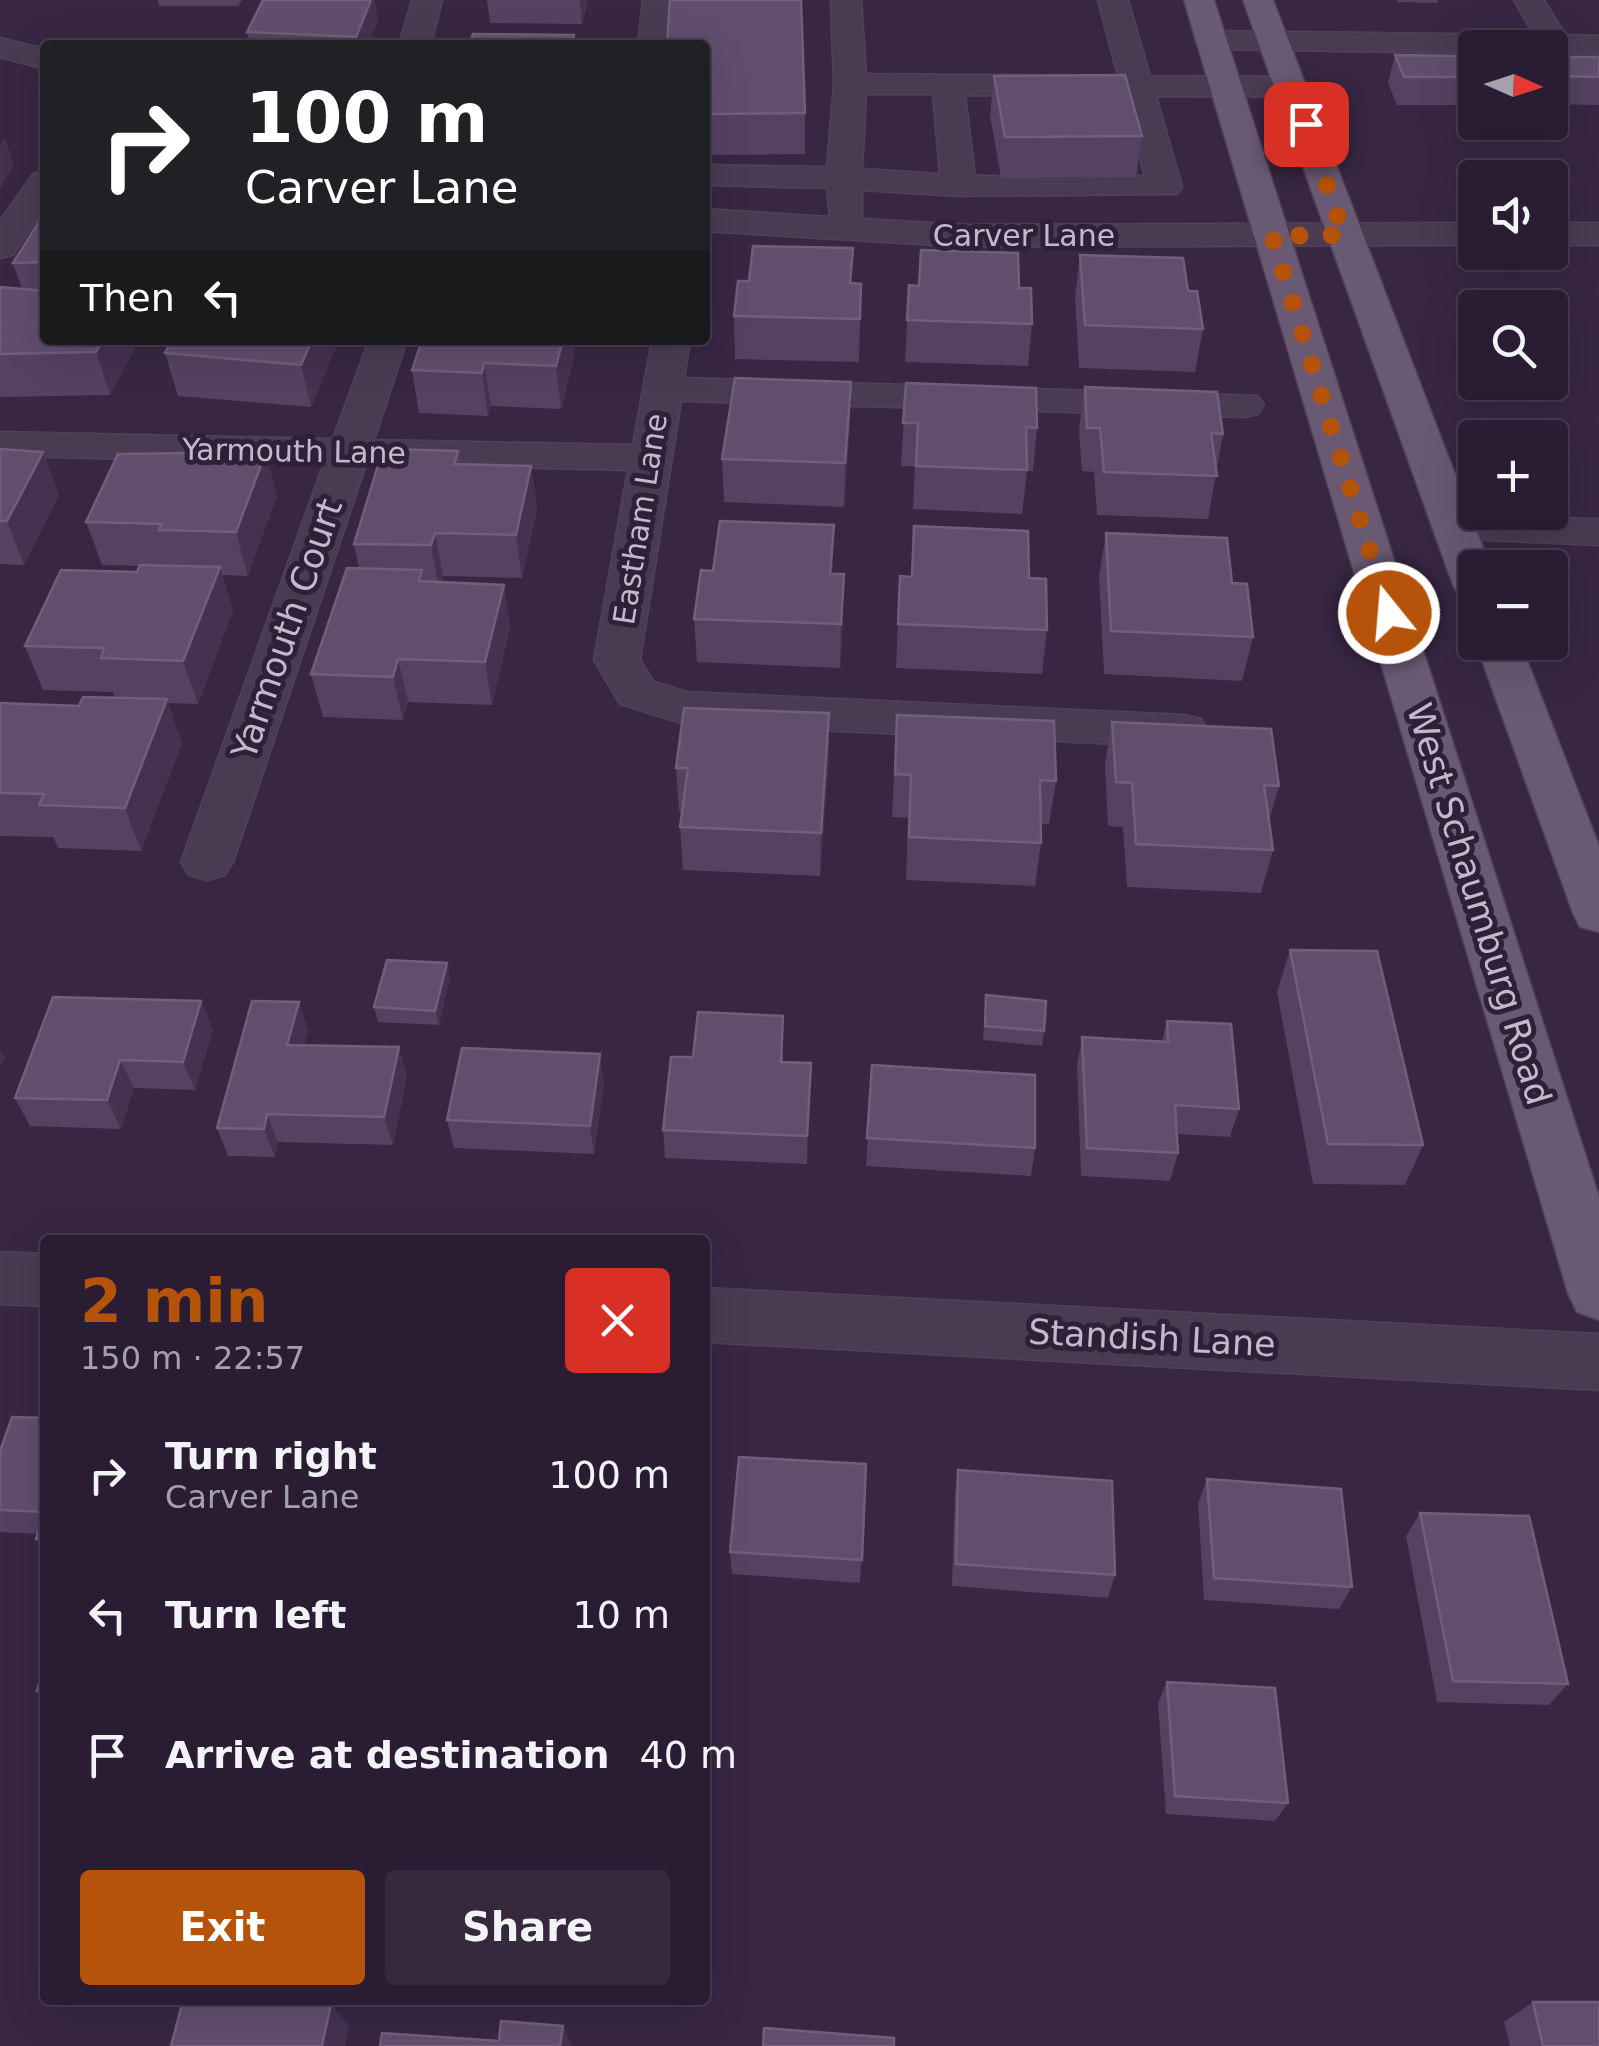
<!DOCTYPE html>
<meta charset="utf-8">
<style>
:root{--surface:#2a1c32;--page:#36293e;--text:#f1f3f6;--muted:#a5a1ac;--line:#463a4d;--accent:#b45309}
body{margin:0;font-family:"DejaVu Sans",sans-serif;background:var(--page);color:var(--text);height:100vh;display:flex;flex-direction:column;font-size:38px;white-space:nowrap}
*{box-sizing:border-box;margin:0}
p{font-size:32px;color:var(--muted)}
.icon{flex:none;width:55px;height:55px;fill:none;stroke:currentColor;stroke-width:2;stroke-linecap:round;stroke-linejoin:round}
.map{position:relative;flex:1;overflow:hidden}
.details{position:absolute;left:40px;top:1235px;width:670px;height:770px;display:flex;flex-direction:column;background:var(--surface);border-radius:10px;box-shadow:0 10px 40px #0002,0 0 0 2px var(--line)}
.details>*{flex:none}
.banner{position:absolute;left:40px;top:40px;width:670px;height:305px;border-radius:10px;box-shadow:0 10px 40px #0002,0 0 0 2px var(--line);background:#202124;color:#fff;overflow:hidden}
.needle{width:65px;rotate:93deg}
.fabs{position:absolute;left:1458px;top:30px;display:grid;gap:20px}
.fabs a{display:grid;place-items:center;width:110px;height:110px;border-radius:10px;background:var(--surface);box-shadow:0 10px 40px #0002,0 0 0 2px var(--line);font-size:50px}
.pin{position:absolute;display:grid;place-items:center;width:85px;height:85px;color:#fff;margin:-42px;border-radius:20px;box-shadow:0 5px 15px #0006}
.me{position:absolute;width:110px;margin:-55px;rotate:343deg;stroke-linejoin:round;filter:drop-shadow(0 0 8px #0008)}
.turn{display:flex;align-items:center;gap:35px;height:210px;padding:0 40px;font-size:45px}
.turn .icon{width:130px;height:130px;stroke-width:2.5}
.turn b{display:block;font-size:70px;line-height:85px}
.then{display:flex;align-items:center;height:95px;padding:0 40px;background:#0003;gap:20px;font-size:38px}
.round{display:grid;place-items:center;flex:none;width:105px;height:105px;border-radius:10px;background:var(--page)}
.headline{display:flex;align-items:center;justify-content:space-between;height:170px;padding:0 40px}
h1{font-size:60px;font-weight:800;line-height:75px;color:var(--accent)}
.primary-button{display:flex;gap:20px;margin-top:auto;padding:20px 40px}
.primary-button a{flex:1;height:115px;border-radius:10px;background:var(--accent);color:#fff;font-size:40px;font-weight:800;line-height:115px;text-align:center}
.primary-button a+a{background:var(--page);color:var(--text)}
ul{padding:0;list-style:none}
li{display:flex;align-items:center;gap:30px;height:140px;padding:0 40px}
li div{flex:1}
li b{display:block;font-size:38px}
li em{font-style:normal}
.map>svg:first-child{display:block}
</style>
<div class="map">
<svg width="1599" height="2046" viewBox="0 0 1599 2046">
<rect width="100%" height="100%" fill="#382643"/>
<g fill="none" stroke-linecap="round" stroke-linejoin="round">
<g stroke="#504159" stroke-width="3">
<g id="minor">
<polygon points="412,0 442,0 431,45 399,45"/>
<polygon points="643,0 673,0 670,45 638,45"/>
<path d="M831,0H861L866,74L1118,76L1098,0H1128L1150,76L1293,77L1309,87L1293,97L1156,96L1182,187L1177,194L959,196L862,190V219L968,225L1475,223V245L968,247L705,231V209L830,217L827,188L705,185V165L827,167L834,84ZM866,94H933L940,174L862,169ZM965,95L1123,96L1145,176H975Z"/>
<polygon points="1514,0 1544,0 1565,35 1599,36 1599,54 1550,54 1550,48 1475,48 1475,53 1211,49 1195,40 1211,31 1534,35"/>
<polygon points="0,38 45,49 45,69 0,57"/>
<polygon points="45,171 45,207 13,255 0,258 0,221 33,174"/>
<rect x="1550" y="223" width="49" height="22"/>
<polygon points="369,340 407,340 374,440 633,445 652,340 690,340 684,378 1258,396 1264,405 1258,414 1244,417 681,401 640,660 654,682 687,692 1184,715 1201,719 1208,731 1201,743 1184,747 685,724 620,704 594,660 628,470 366,464 233,862 225,875 207,880 189,875 181,862 324,463 0,456 0,432 333,439"/>
<polygon points="1454,516 1599,519 1599,545 1439,538 1432,529 1439,520"/>
<polygon points="0,1252 45,1254 45,1306 0,1304"/>
<polygon points="705,1288 1599,1334 1599,1390 705,1342"/>
</g>
</g>
<g stroke="#504159" stroke-width="3">
<g id="major">
<polygon points="1184,0 1214,0 1599,1197 1599,1320 1577,1312 1568,1293"/>
<polygon points="1243,0 1273,0 1491,568 1475,568 1475,599 1459,595 1453,585"/>
<polygon points="1475,641 1520,642 1599,846 1599,932 1580,927 1573,913"/>
</g>
</g>
<use href="#minor" fill="#4a3b53" fill-rule="evenodd"/>
<use href="#major" fill="#695973" fill-rule="evenodd"/>
</g>
<g fill="#554161">
<polygon points="158,0 242,0 238,6 159,6"/>
<polygon points="487,0 588,0 582,24 490,23"/>
<polygon points="1397,0 1438,0 1438,3 1398,2"/>
<polygon points="374,2 378,21 368,45 250,45 247,32"/>
<polygon points="705,45 805,113 805,154 705,155"/>
<polygon points="1395,55 1472,77 1466,97 1475,97 1475,122 1514,122 1511,132 1469,132 1461,111 1462,105 1397,105 1388,83"/>
<polygon points="1550,57 1599,57 1599,105 1550,104"/>
<polygon points="994,76 1142,136 1136,177 1001,178 990,116"/>
<polygon points="45,212 45,340 139,340 110,395 0,397 0,287 22,289 13,263"/>
<polygon points="1080,255 1188,291 1203,329 1195,372 1079,368 1075,297"/>
<polygon points="852,284 861,284 859,362 735,359 734,316"/>
<polygon points="909,285 1019,288 1032,324 1028,366 905,362"/>
<polygon points="339,340 311,407 178,396 165,353"/>
<polygon points="575,353 561,409 491,406 488,416 419,413 412,370"/>
<polygon points="906,383 1037,428 1033,471 1027,471 1022,514 913,509 915,466 901,466"/>
<polygon points="1085,387 1223,434 1208,519 1097,515 1094,472 1082,471 1079,430"/>
<polygon points="850,425 844,507 724,502 722,459"/>
<polygon points="0,449 43,452 59,495 24,565 0,564"/>
<polygon points="458,451 460,464 531,466 537,509 522,578 443,576 441,582 504,585 510,628 492,705 408,702 403,720 323,717 311,674 359,568 354,544"/>
<polygon points="277,495 248,576 222,575 233,610 198,704 168,703 182,743 141,851 58,848 53,837 0,836 0,703 79,706 115,698 113,692 43,690 25,646 137,572 140,566 102,565 86,522"/>
<polygon points="914,526 1029,578 1047,630 1042,674 896,668 900,576 911,577"/>
<polygon points="1106,533 1232,583 1253,637 1242,681 1104,674 1099,576"/>
<polygon points="833,574 843,618 840,668 697,662 694,619"/>
<polygon points="897,715 1056,781 1049,824 1041,824 1041,843 1035,886 906,880 908,818 892,817"/>
<polygon points="1112,722 1279,786 1269,821 1273,850 1261,893 1127,887 1123,827 1108,826 1105,765"/>
<polygon points="829,757 820,876 683,870 680,827 682,811 679,811 676,768"/>
<polygon points="1290,950 1423,1145 1405,1185 1313,1184 1277,992"/>
<polygon points="447,963 450,978 439,1025 378,1022 374,1007"/>
<polygon points="986,995 1044,1031 1042,1046 983,1040"/>
<polygon points="201,1001 213,1030 195,1090 134,1088 121,1129 30,1126 15,1098"/>
<polygon points="299,1002 308,1031 304,1045 407,1076 393,1145 278,1142 275,1157 228,1156 217,1128"/>
<polygon points="783,1016 783,1062 811,1063 807,1164 665,1158 663,1130 693,1057"/>
<polygon points="1167,1021 1239,1109 1230,1137 1177,1134 1178,1153 1170,1181 1081,1176 1077,1066 1082,1037 1162,1041"/>
<polygon points="872,1065 1035,1148 1031,1176 866,1166"/>
<polygon points="604,1083 594,1154 454,1148 447,1120"/>
<polygon points="45,1418 45,1551 36,1539 38,1534 0,1532 0,1451"/>
<polygon points="866,1464 860,1583 732,1574 730,1552"/>
<polygon points="958,1470 1115,1575 1108,1598 952,1586 955,1494"/>
<polygon points="1207,1479 1352,1587 1339,1609 1204,1600 1198,1503"/>
<polygon points="1420,1513 1568,1684 1549,1705 1437,1702 1406,1536"/>
<polygon points="1167,1682 1288,1803 1275,1821 1166,1814 1158,1703"/>
<polygon points="1533,2002 1599,2046 1510,2046 1504,2022"/>
</g>
<g fill="#453150">
<polygon points="371,0 375,0 378,21 368,45 357,45 356,37"/>
<polygon points="580,0 588,0 582,24"/>
<polygon points="5,137 14,166 0,188 0,145"/>
<polygon points="103,340 139,340 110,395 96,352"/>
<polygon points="312,340 339,340 311,407 301,365"/>
<polygon points="563,340 574,340 575,353 561,409 556,366"/>
<polygon points="484,363 491,406 488,416 482,373"/>
<polygon points="851,382 850,425 844,507 845,463"/>
<polygon points="43,452 59,495 24,565 7,521"/>
<polygon points="266,452 277,495 248,576 236,532"/>
<polygon points="531,466 537,509 522,578 516,535"/>
<polygon points="834,525 833,568 829,617 830,574"/>
<polygon points="435,533 443,576 439,589 431,545"/>
<polygon points="220,567 233,610 198,704 183,661"/>
<polygon points="844,574 843,618 840,668 841,624"/>
<polygon points="504,585 510,628 492,705 485,662"/>
<polygon points="398,659 408,702 403,720 393,677"/>
<polygon points="167,699 182,743 141,851 125,808"/>
<polygon points="829,713 829,757 820,876 821,833"/>
<polygon points="447,963 450,978 439,1025 435,1011"/>
<polygon points="201,1001 213,1030 195,1090 183,1062"/>
<polygon points="299,1002 308,1031 297,1073 287,1045"/>
<polygon points="399,1047 407,1076 393,1145 384,1117"/>
<polygon points="0,1049 5,1058 0,1068"/>
<polygon points="600,1054 604,1083 594,1154 590,1126"/>
<polygon points="120,1060 134,1088 121,1129 107,1100"/>
<polygon points="811,1063 811,1092 807,1164 807,1136"/>
<polygon points="267,1114 278,1142 275,1157 264,1129"/>
<polygon points="331,2004 349,2025 345,2046 322,2046"/>
<polygon points="563,2026 572,2046 560,2046"/>
</g>
<g fill="#614e6d" stroke="#715e7c" stroke-width="2.5">
<polygon points="263,0 371,0 356,37 247,32"/>
<polygon points="670,0 801,0 805,113 705,114 705,45 667,45"/>
<polygon points="473,34 574,35 572,45 470,45"/>
<polygon points="1395,55 1462,56 1472,77 1404,77"/>
<polygon points="1550,57 1599,57 1599,77 1550,76"/>
<polygon points="1125,75 1142,136 1005,137 994,76"/>
<polygon points="1464,97 1475,97 1475,118 1473,118"/>
<polygon points="45,212 45,262 13,263"/>
<polygon points="753,246 853,248 850,283 861,284 860,319 734,316 738,281 749,281"/>
<polygon points="921,250 1018,253 1019,288 1031,288 1032,324 907,320 909,285 919,286"/>
<polygon points="1080,255 1183,258 1188,291 1197,291 1203,329 1085,325"/>
<polygon points="0,287 45,291 45,340 103,340 96,352 0,354"/>
<polygon points="172,340 312,340 301,365 165,353"/>
<polygon points="422,340 563,340 556,366 484,363 482,373 412,370"/>
<polygon points="735,378 851,382 845,463 722,459"/>
<polygon points="906,383 1036,388 1037,428 1026,427 1027,470 916,466 918,423 903,423"/>
<polygon points="1085,387 1217,392 1223,434 1211,433 1217,476 1104,472 1100,428 1087,428"/>
<polygon points="0,449 43,452 7,521 0,521"/>
<polygon points="383,449 458,451 454,464 531,466 516,535 435,533 431,545 354,544"/>
<polygon points="266,452 236,532 159,530 162,524 86,522 118,454"/>
<polygon points="720,521 834,525 830,574 844,574 841,624 694,619 701,570 713,571"/>
<polygon points="914,526 1028,531 1029,578 1046,579 1047,630 898,624 900,576 912,577"/>
<polygon points="1106,533 1227,538 1232,583 1247,584 1253,637 1111,631"/>
<polygon points="140,565 220,567 183,661 101,658 104,648 25,646 61,570 137,572"/>
<polygon points="347,568 422,570 419,581 504,585 485,662 398,659 393,677 311,674"/>
<polygon points="83,697 167,699 125,808 39,805 44,794 0,793 0,703 79,706"/>
<polygon points="684,708 829,713 821,833 680,827 688,768 676,768"/>
<polygon points="897,715 1054,721 1056,781 1040,780 1041,843 909,837 911,775 895,774"/>
<polygon points="1112,722 1271,729 1279,786 1264,785 1273,850 1136,844 1132,783 1116,782"/>
<polygon points="1290,950 1377,951 1423,1145 1328,1144"/>
<polygon points="387,960 447,963 435,1011 374,1007"/>
<polygon points="986,995 1046,1001 1044,1031 985,1026"/>
<polygon points="53,997 201,1001 183,1062 120,1060 107,1100 15,1098"/>
<polygon points="252,1001 299,1002 287,1045 399,1047 384,1117 267,1114 264,1129 217,1128"/>
<polygon points="698,1012 783,1016 781,1062 811,1063 807,1136 663,1130 671,1057 693,1057"/>
<polygon points="1167,1021 1231,1024 1239,1109 1175,1105 1178,1153 1087,1148 1082,1037 1168,1042"/>
<polygon points="462,1048 600,1054 590,1126 447,1120"/>
<polygon points="872,1065 1035,1075 1035,1148 867,1138"/>
<polygon points="12,1417 45,1418 45,1512 0,1510 0,1451"/>
<polygon points="739,1457 866,1464 862,1560 730,1552"/>
<polygon points="958,1470 1112,1481 1115,1575 956,1564"/>
<polygon points="1207,1479 1341,1489 1352,1587 1214,1578"/>
<polygon points="45,1513 45,1540 36,1539"/>
<polygon points="1420,1513 1529,1516 1568,1684 1453,1681"/>
<polygon points="45,1662 45,1691 37,1691"/>
<polygon points="1167,1682 1275,1688 1288,1803 1175,1796"/>
<polygon points="183,2000 280,2000 331,2004 322,2046 171,2046"/>
<polygon points="1533,2002 1599,2002 1599,2046 1543,2046"/>
<polygon points="501,2021 563,2026 560,2046 380,2046 382,2033 499,2041"/>
<polygon points="764,2028 894,2038 894,2046 763,2046"/>
</g>
<g fill="none" stroke-linecap="round" stroke-linejoin="round">
<polyline stroke="#b45309" stroke-width="18" stroke-dasharray="0 32.4" points="1306,124 1344,235 1272,236 1389,613"/>
</g>
<g text-anchor="middle" dominant-baseline="central" stroke-width="10" stroke-linejoin="round" paint-order="stroke">
<g font-size="30" fill="#c5b8cc" stroke="#2f1f38">
<text x="1024" y="235">Carver Lane</text>
<text transform="translate(294 451) rotate(1)">Yarmouth Lane</text>
<text transform="translate(640 519) rotate(-81)">Eastham Lane</text>
</g>
<g font-size="35" fill="#c5b8cc" stroke="#2f1f38">
<text transform="translate(287 629) rotate(-71)">Yarmouth Court</text>
<text transform="translate(1479 904) rotate(73)">West Schaumburg Road</text>
<text transform="translate(1152 1338) rotate(3)">Standish Lane</text>
</g>
</g>
</svg>
<div class="fabs">
<a><svg class="needle" viewBox="-14 -14 28 28"><path d="M0-13l5 13h-10z" fill="#e53935"/><path d="M0 13l5-13h-10z" fill="#a5a1ac"/></svg></a>
<a><svg class="icon" aria-label="sound" viewBox="0 0 24 24"><path d="M4 9h4l5-4v14l-5-4H4zM17 9q2 3 0 6"/></svg></a>
<a><svg class="icon" aria-label="search" viewBox="0 0 24 24"><circle cx="10" cy="10" r="6"/><path d="M15 15l6 6"/></svg></a>
<a>+</a>
<a>−</a>
</div>
<div class="pin" style="left:1306px;top:124px;background:#d93025"><svg class="icon" aria-label="arrive" viewBox="0 0 24 24"><path d="M6 21V4h12l-3 4 3 4H6"/></svg></div>
<svg class="me" style="left:1389px;top:613px" viewBox="-20 -20 40 40"><circle r="17" fill="#b45309" stroke="#fff" stroke-width="3"/><path d="M0-11L8 9 0 5-8 9z" fill="#fff"/></svg>
<div class="banner">
<div class="turn"><svg class="icon" aria-label="right" viewBox="0 0 24 24"><path d="M7 20v-9h11M14 6l5 5-5 5"/></svg><div><b>100 m</b>Carver Lane</div></div>
<div class="then">Then<svg class="icon" aria-label="left" viewBox="0 0 24 24"><path d="M17 20v-9H6M10 6l-5 5 5 5"/></svg></div>
</div>
<section class="details">
<div class="headline"><div><h1>2 min</h1><p>150 m · 22:57</p></div><a class="round" style="background:#d93025;color:#fff"><svg class="icon" aria-label="close" viewBox="0 0 24 24"><path d="M6 6l12 12M18 6L6 18"/></svg></a></div>
<ul>
<li><svg class="icon" aria-label="right" viewBox="0 0 24 24"><path d="M7 20v-9h11M14 6l5 5-5 5"/></svg><div><b>Turn right</b><p>Carver Lane</p></div><em>100 m</em></li>
<li><svg class="icon" aria-label="left" viewBox="0 0 24 24"><path d="M17 20v-9H6M10 6l-5 5 5 5"/></svg><div><b>Turn left</b></div><em>10 m</em></li>
<li><svg class="icon" aria-label="arrive" viewBox="0 0 24 24"><path d="M6 21V4h12l-3 4 3 4H6"/></svg><div><b>Arrive at destination</b></div><em>40 m</em></li>
</ul>
<div class="primary-button"><a>Exit</a><a>Share</a></div>
</section>
</div>
